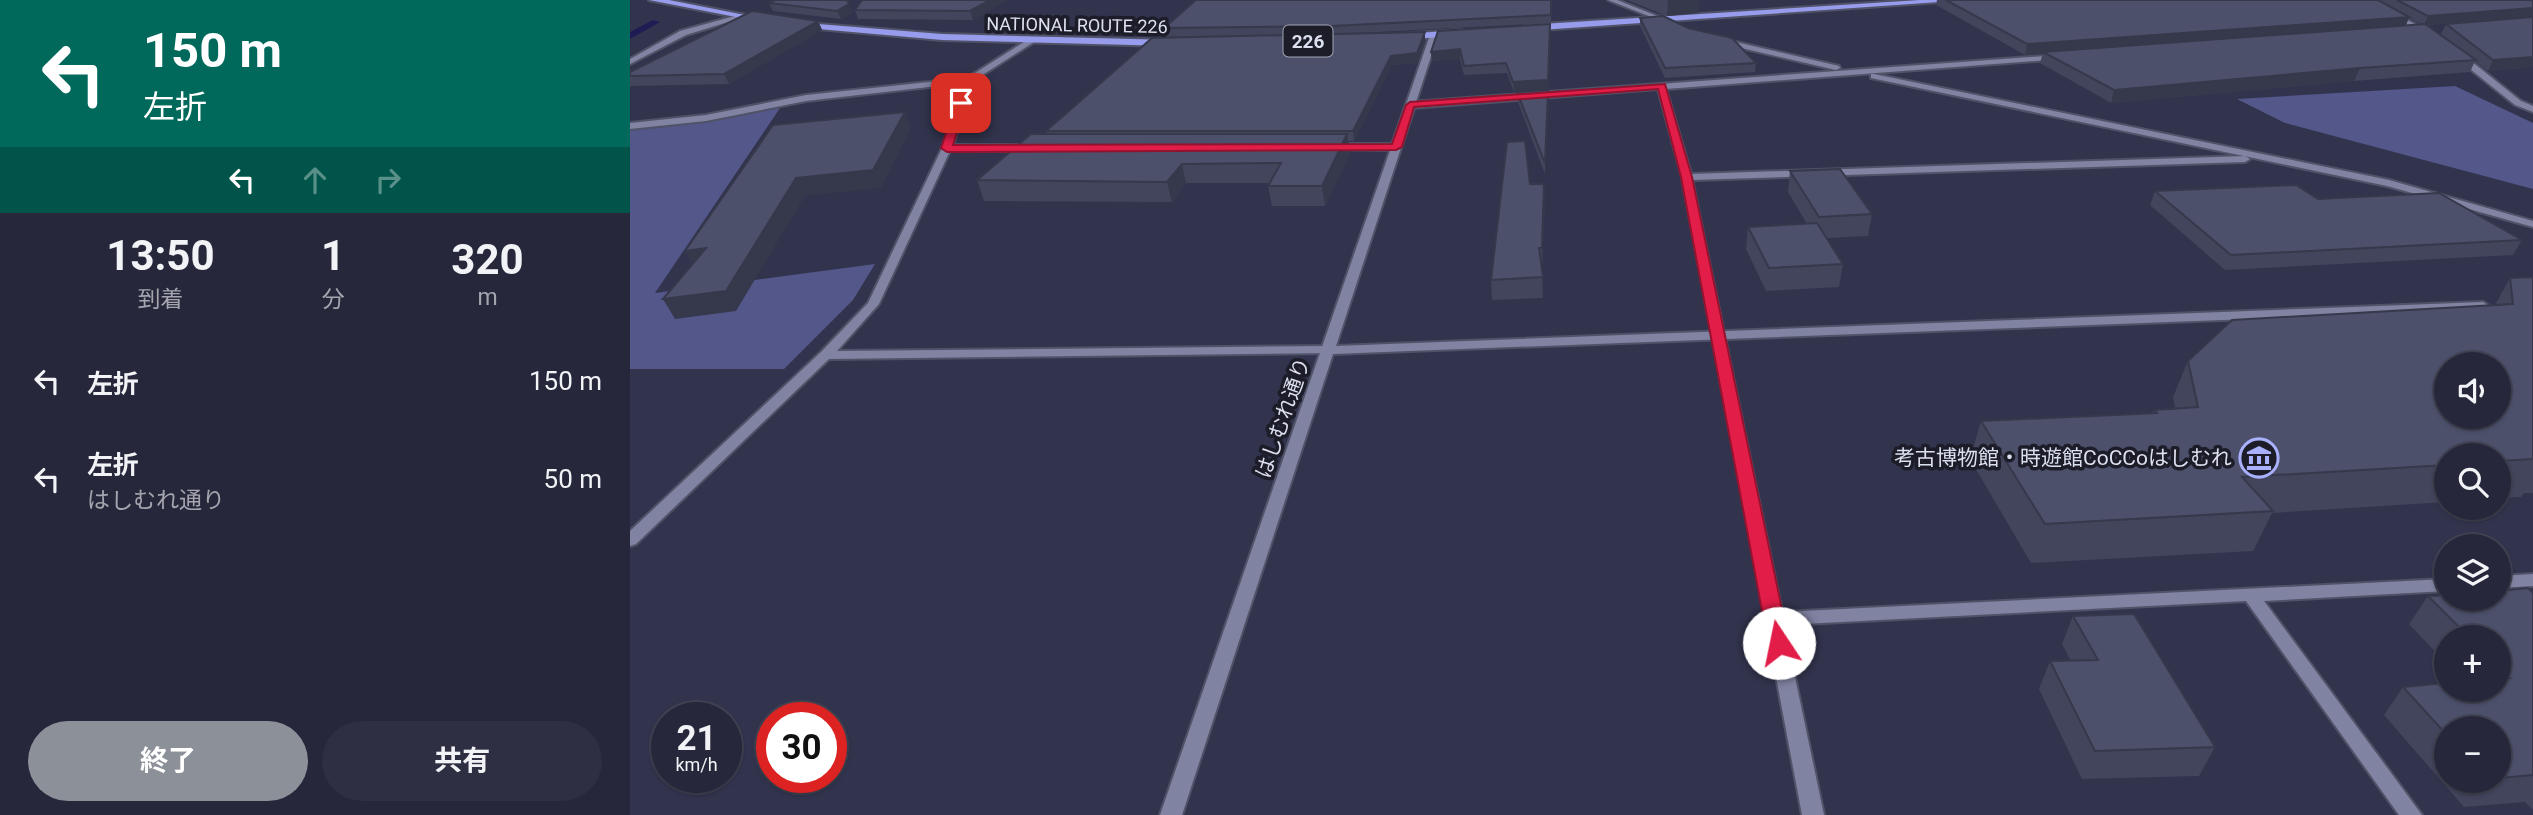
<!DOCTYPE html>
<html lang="ja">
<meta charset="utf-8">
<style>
:root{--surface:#26273a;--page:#2e2f42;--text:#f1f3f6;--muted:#a4a5af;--line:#424454;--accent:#8c9099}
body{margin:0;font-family:Roboto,"Noto Sans JP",sans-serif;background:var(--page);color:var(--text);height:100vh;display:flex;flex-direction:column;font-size:26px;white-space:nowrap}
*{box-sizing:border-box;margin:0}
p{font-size:23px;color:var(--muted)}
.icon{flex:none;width:38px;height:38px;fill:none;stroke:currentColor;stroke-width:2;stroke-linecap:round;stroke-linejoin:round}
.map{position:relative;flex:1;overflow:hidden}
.side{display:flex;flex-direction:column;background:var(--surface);width:630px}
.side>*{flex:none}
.guide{background:#00695c;color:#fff;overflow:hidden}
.buttons{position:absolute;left:1804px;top:352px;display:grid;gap:14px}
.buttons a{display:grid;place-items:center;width:77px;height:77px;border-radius:50%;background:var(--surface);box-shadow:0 2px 5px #0004,0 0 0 2px var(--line);font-size:35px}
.speed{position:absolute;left:21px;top:702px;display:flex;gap:14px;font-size:35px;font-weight:700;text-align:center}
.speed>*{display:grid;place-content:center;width:91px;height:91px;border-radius:50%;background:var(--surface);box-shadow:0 2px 5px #0004,0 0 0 2px var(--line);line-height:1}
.speed small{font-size:18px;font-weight:400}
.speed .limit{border:10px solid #d22;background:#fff;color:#111}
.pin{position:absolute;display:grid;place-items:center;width:60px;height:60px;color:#fff;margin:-30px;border-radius:14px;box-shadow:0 4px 10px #0006}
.me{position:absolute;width:77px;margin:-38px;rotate:349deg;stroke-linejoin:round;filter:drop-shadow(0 0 5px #0008)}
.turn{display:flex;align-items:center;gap:24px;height:147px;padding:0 28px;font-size:32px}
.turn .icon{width:91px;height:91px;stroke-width:2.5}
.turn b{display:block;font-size:49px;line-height:60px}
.lanes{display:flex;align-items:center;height:66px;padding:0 28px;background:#0003;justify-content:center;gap:35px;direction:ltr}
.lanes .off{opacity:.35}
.eta{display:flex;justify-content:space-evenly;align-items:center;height:119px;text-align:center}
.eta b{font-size:42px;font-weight:700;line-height:49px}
.action{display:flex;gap:14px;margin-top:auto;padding:14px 28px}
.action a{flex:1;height:80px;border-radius:42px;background:var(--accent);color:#fff;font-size:28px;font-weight:700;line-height:80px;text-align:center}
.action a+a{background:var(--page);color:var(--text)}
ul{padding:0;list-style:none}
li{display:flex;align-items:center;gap:21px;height:98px;padding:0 28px}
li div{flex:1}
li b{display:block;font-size:26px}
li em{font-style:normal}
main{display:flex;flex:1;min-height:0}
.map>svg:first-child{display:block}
</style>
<main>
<section class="side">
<div class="guide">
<div class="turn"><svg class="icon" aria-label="left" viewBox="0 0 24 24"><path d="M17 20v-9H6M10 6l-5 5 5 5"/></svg><div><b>150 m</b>左折</div></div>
<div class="lanes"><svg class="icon" aria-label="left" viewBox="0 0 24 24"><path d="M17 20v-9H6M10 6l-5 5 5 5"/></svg><svg class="icon off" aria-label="ahead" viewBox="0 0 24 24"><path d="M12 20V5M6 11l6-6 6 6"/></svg><svg class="icon off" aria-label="right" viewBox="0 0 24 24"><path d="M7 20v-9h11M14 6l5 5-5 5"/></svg></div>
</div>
<div class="eta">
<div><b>13:50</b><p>到着</p></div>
<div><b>1</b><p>分</p></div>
<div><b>320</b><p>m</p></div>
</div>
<ul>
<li><svg class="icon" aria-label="left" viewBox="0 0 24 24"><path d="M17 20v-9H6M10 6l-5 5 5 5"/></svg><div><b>左折</b></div><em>150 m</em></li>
<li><svg class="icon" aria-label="left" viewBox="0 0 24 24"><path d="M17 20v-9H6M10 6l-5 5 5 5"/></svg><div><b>左折</b><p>はしむれ通り</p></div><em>50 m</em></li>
</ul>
<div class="action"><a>終了</a><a>共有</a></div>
</section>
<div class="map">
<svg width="1903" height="815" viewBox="0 0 1903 815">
<rect width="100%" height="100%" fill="#32344e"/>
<g fill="#535789">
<polygon points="1825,86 1903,123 1903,189 1655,123 1607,99"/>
<polygon points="150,108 25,293 245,264 223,300 154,369 0,369 0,130 84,120"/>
</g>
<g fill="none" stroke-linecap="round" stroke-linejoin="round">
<polygon fill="#1f1c55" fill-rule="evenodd" points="23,20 30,22 0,39 0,32"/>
<g stroke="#505268" stroke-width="4">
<g id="minor">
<polygon points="978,0 987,0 1045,23 1039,24"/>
<polygon points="1731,0 1739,0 1802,33 1795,35"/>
<polygon points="112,14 114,17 56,35 0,64 0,59 50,31"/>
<polygon points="1093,39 1209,66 1210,68 1206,70 1090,43 1089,41"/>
<polygon points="397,40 404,42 343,81 323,145 403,145 408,148 403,151 320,151 249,304 207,351 698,346 704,350 703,353 199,359 6,544 0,546 0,531 191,352 238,303 312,148 334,83 176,101 76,121 0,129 0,123 76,115 176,95 337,78"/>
<polygon points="1825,53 1831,53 1891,101 1903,106 1903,112 1885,105 1825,57"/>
<polygon points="1428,55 1432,57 1431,59 1036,89 1061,174 1615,156 1620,159 1615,162 1062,180 1152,612 1816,579 1816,591 1634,601 1792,815 1769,815 1616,601 1154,625 1194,815 1172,815 1052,177 1028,89 781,108 777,105 781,102"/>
<polygon points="1244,74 1759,180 1903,221 1903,227 1757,186 1241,78 1241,74"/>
<polygon points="700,144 766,144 771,147 766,150 697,149 697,145"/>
<polygon points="1903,574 1903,586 1869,588 1869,576"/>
</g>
</g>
<g stroke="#505268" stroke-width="4">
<polygon id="tertiary" points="804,33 808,35 706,346 1853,302 1859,306 1853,310 703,354 552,815 530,815 800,35"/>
</g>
<g stroke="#505268" stroke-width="4">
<g id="trunk">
<polygon points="19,0 39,0 141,20 136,23"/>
<polygon points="1290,0 1338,0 896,31 891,28 896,25"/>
<polygon points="163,22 312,34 541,40 546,43 541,46 312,40 166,27"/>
<polygon points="832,30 836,35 771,40 766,37 771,34"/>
</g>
</g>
<use href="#minor" fill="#8083a1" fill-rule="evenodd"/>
<use href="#tertiary" fill="#8083a1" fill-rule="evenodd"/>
<use href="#trunk" fill="#979cec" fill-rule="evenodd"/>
</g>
<g fill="#42455c" fill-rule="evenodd">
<polygon points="232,0 377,0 343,20 228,19 225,10"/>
<polygon points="922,0 921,23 729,33 795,32 795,41 788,63 762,65 724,141 718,141 720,153 695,206 642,206 638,186 639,183 556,183 542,202 354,201 347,180 417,134 416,131 646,35 536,37 534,28"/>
<polygon points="997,0 1069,0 1068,13 1037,16"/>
<path d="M1307,0H1903V67L1858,71L1845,61L1840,72L1724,81L1481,103L1410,63L1413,53L1395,55L1306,5ZM1779,18L1791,24L1776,25ZM1860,20L1816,24L1811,34L1837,54L1798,25Z"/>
<polygon points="139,3 219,4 222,13 211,19 143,11"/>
<polygon points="1010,18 1126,63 1125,72 1035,78 1010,26"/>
<polygon points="188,21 192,30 99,84 0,86 0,72"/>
<polygon points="920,24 919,89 884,92 877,73 834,75 830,59 802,61 801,52"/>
<polygon points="887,92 918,100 915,174 888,102"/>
<polygon points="1160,171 1242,214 1238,236 1197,238 1213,264 1209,287 1136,291 1116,249 1118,227 1177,224 1158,192"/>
<polygon points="900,184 915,202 912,268 913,298 862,300 861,280"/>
<polygon points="1525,191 1688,199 1892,240 1883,255 1595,270 1520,205"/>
<polygon points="1903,277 1903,493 1894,493 1891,497 1869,498 1869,455 1816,455 1816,502 1642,513 1623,551 1401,563 1340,459 1351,421 1522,413 1524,410 1545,408 1543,397 1558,361 1865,305 1880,278"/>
<path d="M1903,593V810L1895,802L1834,807L1754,715L1773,687L1869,690V637H1816V663L1779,624L1798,596ZM1816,728H1869V780H1816Z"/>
<polygon points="1443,616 1585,747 1569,776 1452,779 1409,689 1420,661 1441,661 1432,644"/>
</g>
<g fill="#36384b">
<polygon points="360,0 377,0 343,20 340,11"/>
<polygon points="1038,0 1069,0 1068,13 1037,16"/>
<polygon points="219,4 222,13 211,19 207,11"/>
<polygon points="1903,8 1903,17 1794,25 1798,16"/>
<polygon points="1779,17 1775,27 1413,52 1413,53 1395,55 1397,44"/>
<polygon points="188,21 192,30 99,84 94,74"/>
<polygon points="795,32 795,41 788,63 762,65 724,141 723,131 761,56"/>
<polygon points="921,33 919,89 884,92 883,82"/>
<polygon points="830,49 830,59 802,61 801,52"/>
<polygon points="1903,57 1903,67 1858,71 1863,60"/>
<polygon points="1730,68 1724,81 1481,103 1484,90"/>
<polygon points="918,90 918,100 915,174 915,163"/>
<polygon points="275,112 281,128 251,188 175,196 106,311 45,319 33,299 166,178"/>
<polygon points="717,134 720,153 695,206 692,186"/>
<polygon points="552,164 556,183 542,202 537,182"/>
<polygon points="914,184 915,202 912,268 912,248"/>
<polygon points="76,248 66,270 55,251"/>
</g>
<g fill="#4d506b" stroke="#36384b" stroke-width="2" fill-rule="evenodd">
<polygon points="145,0 217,0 219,4 207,11 139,3"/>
<polygon points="232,0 360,0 340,11 225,10"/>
<polygon points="566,0 921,0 921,15 702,26 534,28"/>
<polygon points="1316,0 1748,0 1779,17 1397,44"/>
<polygon points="1767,0 1903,0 1903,8 1798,16"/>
<polygon points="122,11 188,21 94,74 0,76 0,72"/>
<polygon points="1033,16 1058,28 1102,38 1126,63 1035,68 1010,18"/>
<polygon points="1903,17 1903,57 1863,60 1816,24"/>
<polygon points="920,24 918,80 883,82 876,63 834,66 830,49 801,52 808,31"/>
<polygon points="1795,24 1846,60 1730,68 1484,90 1413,52"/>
<polygon points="795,32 787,53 761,56 723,131 416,131 522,38"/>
<polygon points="918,90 915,163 887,92"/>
<polygon points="275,112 243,170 166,178 96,291 33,299 76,248 55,251 143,125"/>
<polygon points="401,134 717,134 692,186 638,186 651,163 552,164 537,182 347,180"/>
<polygon points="895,141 900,184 914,184 912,248 909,248 913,277 861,280 877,142"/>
<polygon points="1210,169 1242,214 1189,217 1160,171"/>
<polygon points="1666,185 1688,199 1809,193 1892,240 1601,255 1525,191"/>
<polygon points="1187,223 1213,264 1139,268 1118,227"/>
<path d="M1903,277V459L1869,461V455H1816V465L1612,477L1643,511L1415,524L1351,421L1527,413L1524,410L1568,407L1558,361L1602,320L1883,304L1880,278ZM1816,364H1869V416H1816Z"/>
<polygon points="1898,588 1903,593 1903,775 1869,778 1869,728 1816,728 1816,734 1773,687 1816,683 1816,690 1869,690 1869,679 1880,678 1869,667 1869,637 1839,637 1798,596 1816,595 1816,598 1869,598 1869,591"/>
<polygon points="1504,614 1585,747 1465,751 1420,661 1468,660 1443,616"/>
</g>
<polygon fill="#e11d48" stroke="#92132f" stroke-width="2" points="1035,84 1062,177 1159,643 1156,649 1141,649 1138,643 1051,177 1028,89 784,107 772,147 766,150 317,152 311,148 326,103 331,100 336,103 323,145 762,144 776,105 780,102"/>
<defs>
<g id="museum-ring" transform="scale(2.0125)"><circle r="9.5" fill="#1c1d29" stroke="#a9b0fc" stroke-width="1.5"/><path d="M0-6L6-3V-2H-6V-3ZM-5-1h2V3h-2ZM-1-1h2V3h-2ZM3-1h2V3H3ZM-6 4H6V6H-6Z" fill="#a9b0fc"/></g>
</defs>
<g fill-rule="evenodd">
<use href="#museum-ring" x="1629" y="458"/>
</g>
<g text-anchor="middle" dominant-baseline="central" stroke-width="7" stroke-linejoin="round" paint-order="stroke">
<g font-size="18" fill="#dcdfef" stroke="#1c1d29">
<text transform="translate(447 25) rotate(1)">NATIONAL ROUTE 226</text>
</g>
<rect fill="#1c1d29" stroke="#a2a5b4" stroke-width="2" x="653.5" y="25.5" width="49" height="31" rx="5"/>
<g font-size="19" font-weight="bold" fill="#dcdfef">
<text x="678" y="41">226</text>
</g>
<g font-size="21" fill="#dcdfef" stroke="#1c1d29">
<text transform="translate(653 418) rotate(-71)">はしむれ通り</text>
</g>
<g font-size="21" fill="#dcdfef" stroke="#1c1d29" text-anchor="end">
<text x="1602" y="458">考古博物館・時遊館CoCCoはしむれ</text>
</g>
</g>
</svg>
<div class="buttons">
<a><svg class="icon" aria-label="sound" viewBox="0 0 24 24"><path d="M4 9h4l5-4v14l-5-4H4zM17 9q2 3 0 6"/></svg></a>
<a><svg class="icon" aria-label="search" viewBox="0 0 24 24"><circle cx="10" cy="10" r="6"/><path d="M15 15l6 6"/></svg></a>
<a><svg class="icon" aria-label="layers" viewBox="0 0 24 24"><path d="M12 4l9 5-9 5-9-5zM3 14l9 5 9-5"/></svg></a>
<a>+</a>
<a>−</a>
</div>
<div class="speed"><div>21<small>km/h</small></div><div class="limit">30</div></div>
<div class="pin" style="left:331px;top:103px;background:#d93025"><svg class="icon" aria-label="arrive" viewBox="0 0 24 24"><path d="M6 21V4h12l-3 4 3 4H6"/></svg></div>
<svg class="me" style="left:1149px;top:643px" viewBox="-20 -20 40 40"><circle r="19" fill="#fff"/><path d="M0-13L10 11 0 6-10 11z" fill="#e11d48"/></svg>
</div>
</main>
